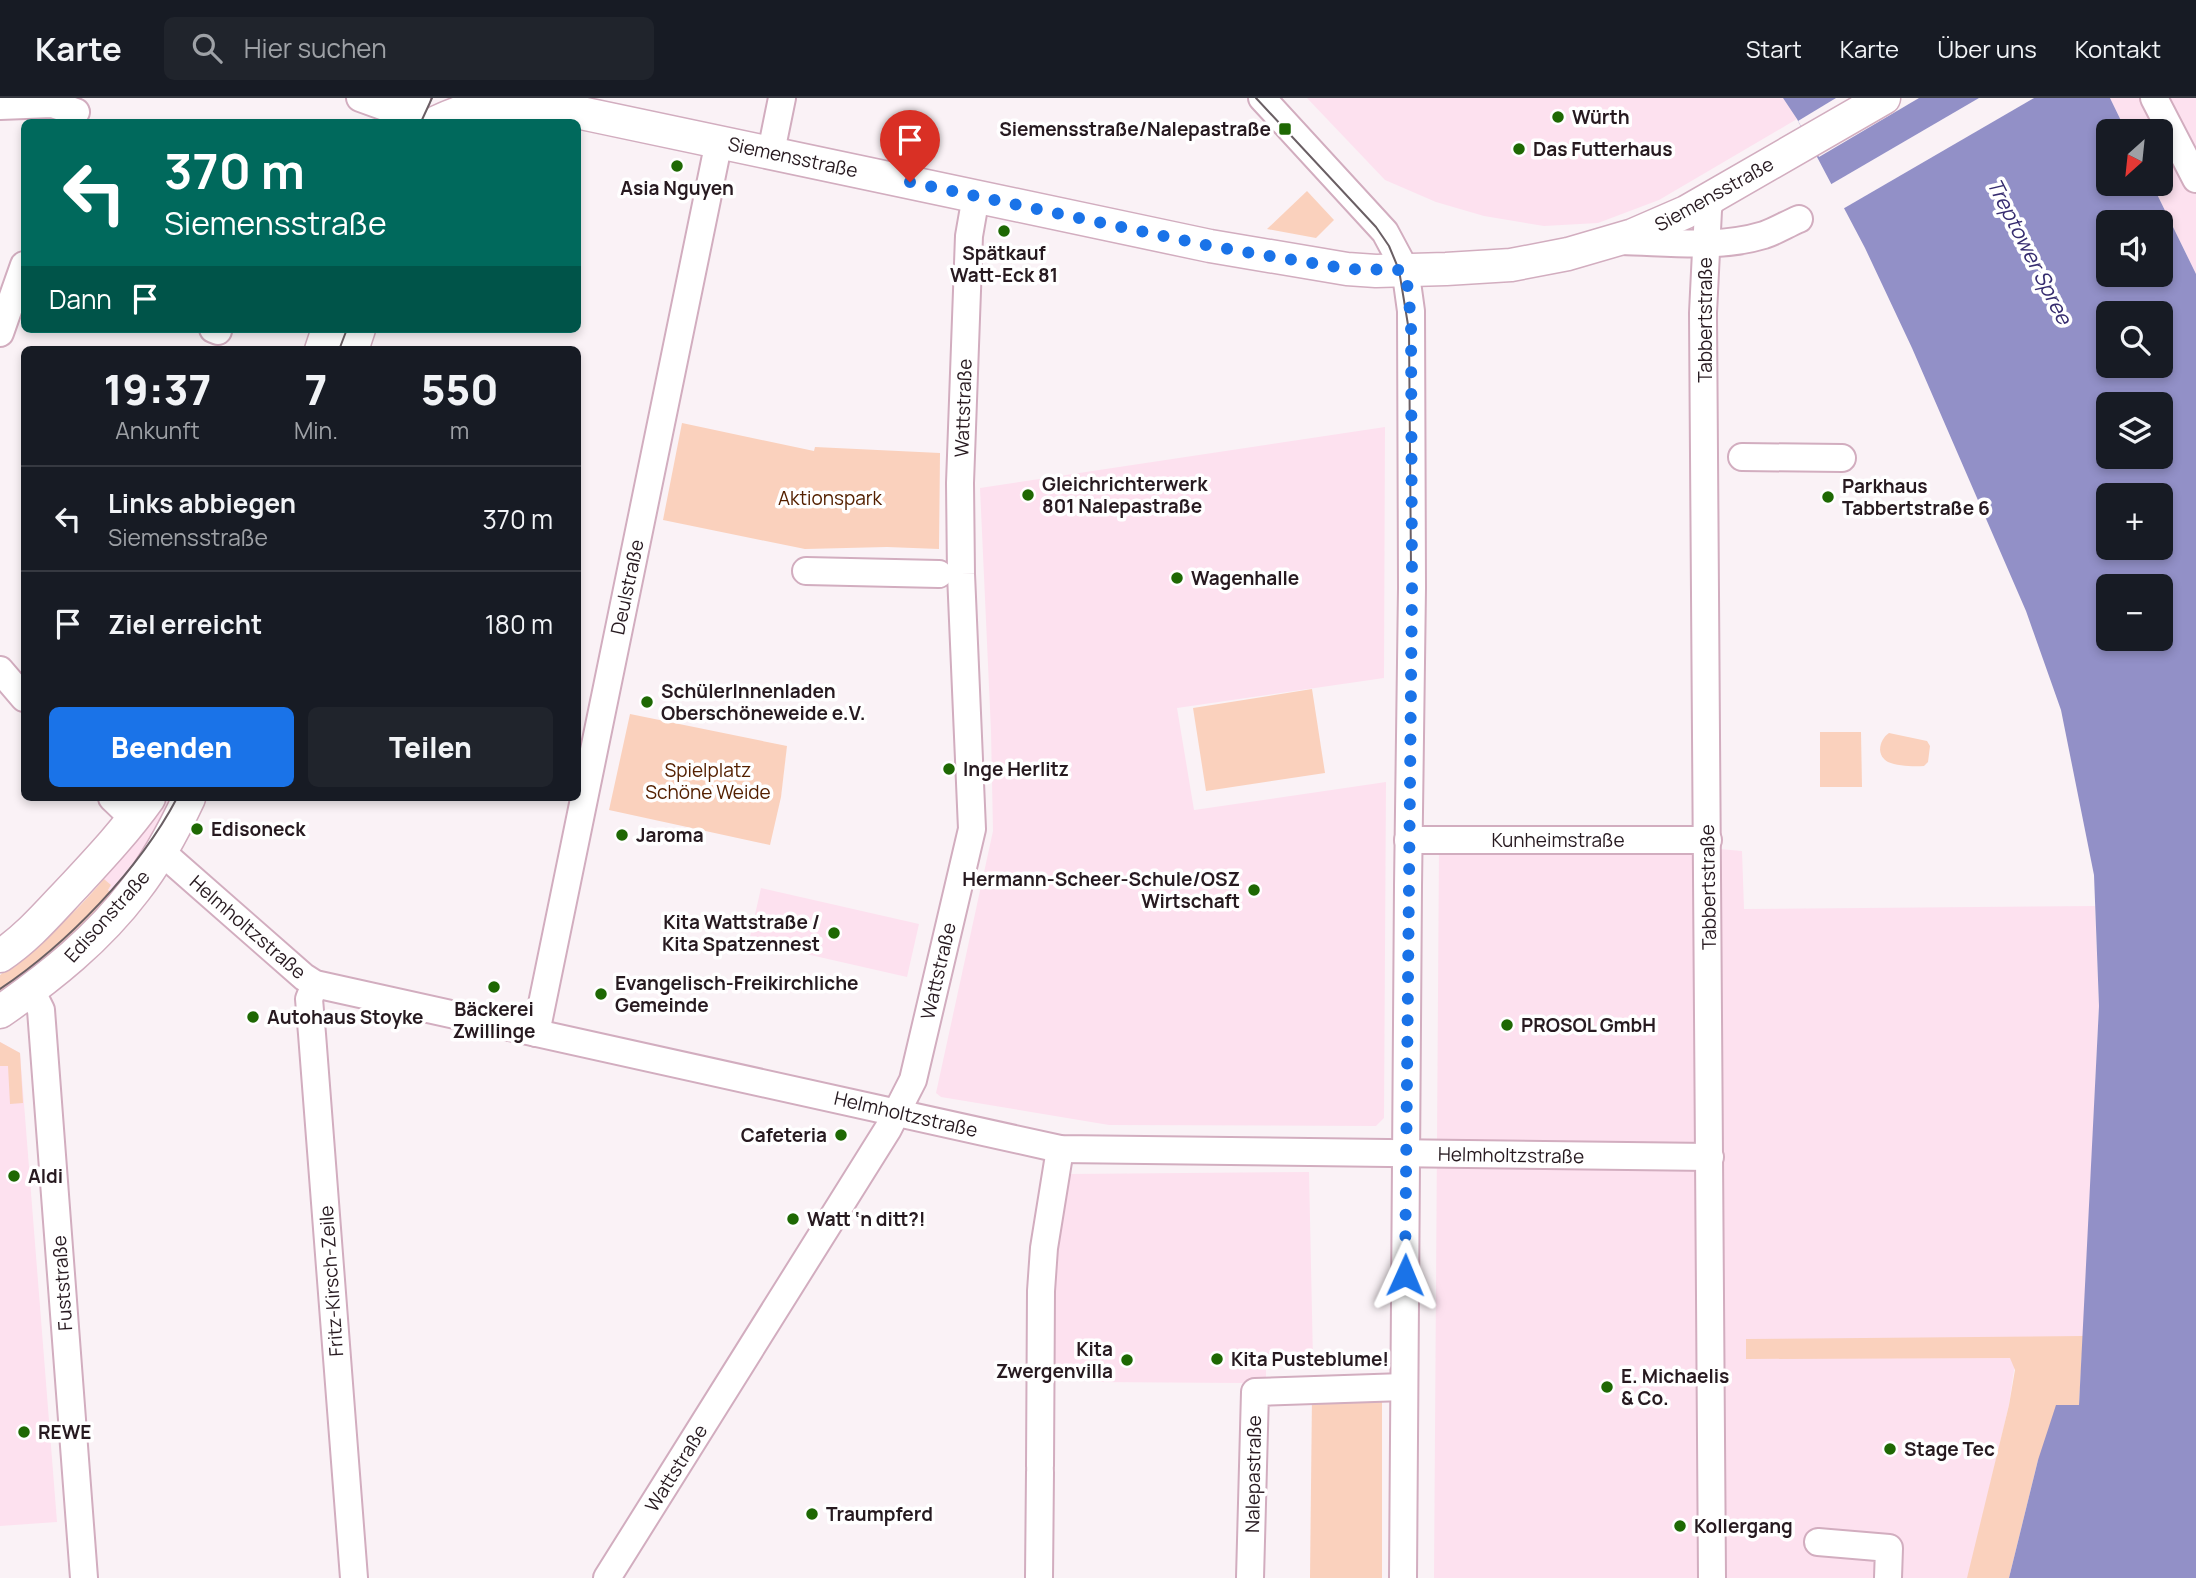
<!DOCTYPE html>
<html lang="de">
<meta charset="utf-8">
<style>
:root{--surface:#171b24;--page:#20242c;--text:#f1f3f6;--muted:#9ea1a6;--line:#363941;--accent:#1a73e8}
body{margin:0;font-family:Manrope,sans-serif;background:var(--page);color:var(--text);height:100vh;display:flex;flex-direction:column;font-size:26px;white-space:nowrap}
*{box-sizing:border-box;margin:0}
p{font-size:23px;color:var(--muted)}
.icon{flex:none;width:38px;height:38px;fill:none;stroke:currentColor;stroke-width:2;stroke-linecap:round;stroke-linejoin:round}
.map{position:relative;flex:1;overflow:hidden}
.drawer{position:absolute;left:21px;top:248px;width:560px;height:455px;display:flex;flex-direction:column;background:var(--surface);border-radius:10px;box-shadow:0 4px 10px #0003}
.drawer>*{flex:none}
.guide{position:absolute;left:21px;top:21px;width:560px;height:214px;border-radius:10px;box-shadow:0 4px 10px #0003;background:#00695c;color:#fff;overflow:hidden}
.needle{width:46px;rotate:207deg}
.fabs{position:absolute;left:2096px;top:21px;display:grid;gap:14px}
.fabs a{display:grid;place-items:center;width:77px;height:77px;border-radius:10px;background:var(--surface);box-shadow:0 4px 10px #0003;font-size:35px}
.pin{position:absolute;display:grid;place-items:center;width:60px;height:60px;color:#fff;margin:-72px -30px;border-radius:50% 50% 50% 0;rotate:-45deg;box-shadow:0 0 7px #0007}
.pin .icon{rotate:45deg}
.me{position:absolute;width:77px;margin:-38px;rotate:1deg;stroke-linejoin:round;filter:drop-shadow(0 0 5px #0008)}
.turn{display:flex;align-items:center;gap:24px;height:147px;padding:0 28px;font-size:32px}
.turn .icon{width:91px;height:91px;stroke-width:2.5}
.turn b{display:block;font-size:49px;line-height:60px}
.then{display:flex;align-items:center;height:66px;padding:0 28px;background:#0003;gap:14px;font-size:26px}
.eta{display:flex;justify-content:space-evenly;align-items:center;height:119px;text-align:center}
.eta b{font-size:42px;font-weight:800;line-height:49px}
.cta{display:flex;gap:14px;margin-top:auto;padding:14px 28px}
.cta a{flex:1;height:80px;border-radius:10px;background:var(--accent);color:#fff;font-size:28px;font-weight:800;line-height:80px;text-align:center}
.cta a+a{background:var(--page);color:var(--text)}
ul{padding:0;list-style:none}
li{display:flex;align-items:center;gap:21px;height:105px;padding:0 28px;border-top:2px solid var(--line)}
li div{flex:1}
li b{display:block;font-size:26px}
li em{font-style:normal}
header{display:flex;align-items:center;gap:42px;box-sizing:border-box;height:98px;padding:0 35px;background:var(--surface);border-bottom:2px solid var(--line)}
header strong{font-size:33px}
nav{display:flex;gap:38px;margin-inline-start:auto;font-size:24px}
.search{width:490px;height:63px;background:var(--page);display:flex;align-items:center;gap:18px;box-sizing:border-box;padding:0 24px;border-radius:10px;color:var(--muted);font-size:26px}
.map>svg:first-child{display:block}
</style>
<header>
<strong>Karte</strong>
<div class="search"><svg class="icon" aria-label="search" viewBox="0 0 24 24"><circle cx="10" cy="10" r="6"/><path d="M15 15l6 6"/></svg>Hier suchen</div>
<nav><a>Start</a><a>Karte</a><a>Über uns</a><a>Kontakt</a></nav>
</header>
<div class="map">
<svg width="2196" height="1480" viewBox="0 0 2196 1480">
<rect width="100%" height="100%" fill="#faf2f6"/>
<g fill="#fde1ef">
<polygon points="1307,0 1783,0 1797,21 1659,102 1598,125 1544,128 1484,118 1436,104 1385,82"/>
<polygon points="2110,0 2196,0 2196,176 2152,86 2161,86 2161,33 2126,33"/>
<polygon points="1385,329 1384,580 1177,610 1194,712 1386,684 1384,1020 1376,1028 1109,1027 941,999 936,995 993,733 991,633 980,390"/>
<polygon points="172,700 164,736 113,796 108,792 111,787 104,781 136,743 151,721 152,711"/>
<polygon points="1685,748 1742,753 1744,811 2095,808 2099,908 2083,1238 2015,1266 2009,1307 1968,1480 1434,1480 1439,750"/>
<polygon points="761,790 919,826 907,879 749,843"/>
<polygon points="0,944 20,955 57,1424 0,1428"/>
<polygon points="1309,1074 1313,1262 1266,1262 1266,1279 1245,1285 1094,1284 1073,1279 1049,1279 1049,1184 1069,1076"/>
</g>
<g fill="#fad1bd">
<polygon points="1307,93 1334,122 1316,140 1267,131"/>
<polygon points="682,325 814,353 815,349 940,355 939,451 887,449 805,451 663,422"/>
<polygon points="1312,591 1325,675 1206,693 1193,610"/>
<polygon points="630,616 787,648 781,699 770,747 609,712"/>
<polygon points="1820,634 1861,634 1862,689 1820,689"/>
<path d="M1889,635L1927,643L1930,648L1928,664L1924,668C1914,669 1897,668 1888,664C1875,657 1880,641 1889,635Z"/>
<path d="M104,781L111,787L108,792L113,796C78,833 42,867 0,895V877C39,848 73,818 104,781Z"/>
<polygon points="0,944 20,955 23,1005 10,1006 8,968 0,968"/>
<polygon points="2083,1238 2079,1307 2038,1362 2009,1480 1967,1480 2009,1307 2015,1272 2010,1260 1746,1261 1746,1241"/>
<polygon points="1312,1298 1382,1298 1382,1480 1310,1480"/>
</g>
<path fill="#9290c7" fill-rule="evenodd" d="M1783,0H2110L2126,33H2109V86H2152L2196,176V1480H2009L2038,1362L2056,1307H2079L2099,908L2094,777L2061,612L2026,513L1912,250L1865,150L1797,21ZM2109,124H2161V177H2109ZM2109,215H2161V268H2109ZM2109,306H2161V359H2109ZM2109,397H2161V450H2109ZM2109,488H2161V541H2109Z"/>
<g fill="#faf2f6">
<polygon points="1836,0 1919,0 1819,59 1798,23"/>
<polygon points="1979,0 2034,0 1841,112 1828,88"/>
</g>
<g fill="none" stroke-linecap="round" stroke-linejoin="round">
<g stroke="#d2adbf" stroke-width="30">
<g id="minor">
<polyline points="360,0 407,17"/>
<polyline points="1262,0 1385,134 1400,162 1407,184 1411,213 1412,490 1408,788 1403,1480"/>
<polyline points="2154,0 2196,81"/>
<polyline points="0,8 52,6 76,14"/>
<polyline points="771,54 782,0"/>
<polyline points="1711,99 1708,112 1703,215 1712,1480"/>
<path d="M1621,143C1668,144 1718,151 1764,137C1776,133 1787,126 1799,121"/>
<polyline points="213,231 218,233"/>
<polyline points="0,235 24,167"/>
<polyline points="1742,359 1842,360"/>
<polyline points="806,473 939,476"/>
<polyline points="0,572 24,600"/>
<polyline points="112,700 134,721"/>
<polyline points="1408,742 1708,742"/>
<polyline points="161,755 173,764 304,879 315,886 1060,1051 1710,1059"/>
<polyline points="315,886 309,901 312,936 354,1480"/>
<polyline points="31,892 41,912 84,1480"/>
<polyline points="536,935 719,43"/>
<polyline points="1040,1368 1041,1193 1044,1150 1060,1051"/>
<polyline points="1818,1444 1889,1450 1888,1480"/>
<polyline points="607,1480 888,1031 913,982 972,731 961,476 960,385 969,138 976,98"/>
<polyline points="1039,1480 1040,1374"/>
<polyline points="1250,1480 1255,1294 1404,1289"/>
</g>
</g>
<g stroke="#d2adbf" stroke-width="35">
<g id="major">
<polyline points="527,0 548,8 1210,148 1347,171 1376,173 1446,171 1511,167 1568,156 1633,137 1686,114 1884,0"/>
<polyline points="404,24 414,0"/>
<path d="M437,24C480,3 502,7 548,8"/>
<polyline points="321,252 328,231"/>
<polyline points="352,252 359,231"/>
<path d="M0,858C29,839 51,812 75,787C101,759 127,731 149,700"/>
<path d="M0,914C50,879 98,841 135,792C157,764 174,732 189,700"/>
</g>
</g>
<use href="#minor" stroke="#fff" stroke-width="26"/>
<use href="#major" stroke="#fff" stroke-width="32"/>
<g stroke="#6a5f64" stroke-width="2">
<polyline points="1256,0 1376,129 1389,148 1399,172 1409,233 1411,471"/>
<polyline points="421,24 432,0"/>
<polyline points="339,252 347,231"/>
<path d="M0,891C67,846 139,772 177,700"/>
</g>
</g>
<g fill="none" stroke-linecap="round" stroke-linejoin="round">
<polyline stroke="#1a73e8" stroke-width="12" stroke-dasharray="0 21.6" points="910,84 1210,148 1348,171 1403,172 1407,184 1411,223 1412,490 1405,1177"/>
</g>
<g fill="#1e6803" stroke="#fff" stroke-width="2.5">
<circle cx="1558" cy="19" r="7"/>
<rect x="1278" y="24" width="14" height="14" rx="3.5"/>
<circle cx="1519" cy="51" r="7"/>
<circle cx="677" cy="68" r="7"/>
<circle cx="1004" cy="133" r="7"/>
<circle cx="1028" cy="397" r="7"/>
<circle cx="1828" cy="399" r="7"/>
<circle cx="1177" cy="480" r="7"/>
<circle cx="647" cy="604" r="7"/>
<circle cx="949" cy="671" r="7"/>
<circle cx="197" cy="731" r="7"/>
<circle cx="622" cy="737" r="7"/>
<circle cx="1254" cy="792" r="7"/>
<circle cx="834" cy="835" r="7"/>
<circle cx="494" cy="889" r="7"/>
<circle cx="601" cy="896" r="7"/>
<circle cx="253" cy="919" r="7"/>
<circle cx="1507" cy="927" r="7"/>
<circle cx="841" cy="1037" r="7"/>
<circle cx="14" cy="1078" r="7"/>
<circle cx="793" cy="1121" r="7"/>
<circle cx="1217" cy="1261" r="7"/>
<circle cx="1127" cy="1262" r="7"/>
<circle cx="1607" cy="1289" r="7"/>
<circle cx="24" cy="1334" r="7"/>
<circle cx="1890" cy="1351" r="7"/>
<circle cx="812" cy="1416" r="7"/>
<circle cx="1680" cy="1428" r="7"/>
</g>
<g text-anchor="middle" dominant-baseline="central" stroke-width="7" stroke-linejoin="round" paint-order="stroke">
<g font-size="19" font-weight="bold" fill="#271a20" stroke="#fff" text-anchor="start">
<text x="1572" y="19">Würth</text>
<text x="1271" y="31" text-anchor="end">Siemensstraße/Nalepastraße</text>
<text x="1533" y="51">Das Futterhaus</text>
<text x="677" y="90" text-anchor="middle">Asia Nguyen</text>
<text x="1004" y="155" text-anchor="middle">Spätkauf<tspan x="1004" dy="22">Watt-Eck 81</tspan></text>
<text x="1042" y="386">Gleichrichterwerk<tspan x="1042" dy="22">801 Nalepastraße</tspan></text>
<text x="1842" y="388">Parkhaus<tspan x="1842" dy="22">Tabbertstraße 6</tspan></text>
<text x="1191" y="480">Wagenhalle</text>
<text x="661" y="593">SchülerInnenladen<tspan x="661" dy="22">Oberschöneweide e.V.</tspan></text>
<text x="963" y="671">Inge Herlitz</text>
<text x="211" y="731">Edisoneck</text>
<text x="636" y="737">Jaroma</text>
<text x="1240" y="781" text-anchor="end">Hermann-Scheer-Schule/OSZ<tspan x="1240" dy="22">Wirtschaft</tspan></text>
<text x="820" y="824" text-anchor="end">Kita Wattstraße /<tspan x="820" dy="22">Kita Spatzennest</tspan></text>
<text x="615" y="885">Evangelisch-Freikirchliche<tspan x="615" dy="22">Gemeinde</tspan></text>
<text x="494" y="911" text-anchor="middle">Bäckerei<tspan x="494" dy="22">Zwillinge</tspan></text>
<text x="267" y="919">Autohaus Stoyke</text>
<text x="1521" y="927">PROSOL GmbH</text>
<text x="827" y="1037" text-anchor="end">Cafeteria</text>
<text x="28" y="1078">Aldi</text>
<text x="807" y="1121">Watt ‘n ditt?!</text>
<text x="1113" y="1251" text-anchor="end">Kita<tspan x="1113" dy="22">Zwergenvilla</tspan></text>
<text x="1231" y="1261">Kita Pusteblume!</text>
<text x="1621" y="1278">E. Michaelis<tspan x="1621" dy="22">&amp; Co.</tspan></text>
<text x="38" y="1334">REWE</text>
<text x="1904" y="1351">Stage Tec</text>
<text x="826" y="1416">Traumpferd</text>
<text x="1694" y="1428">Kollergang</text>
</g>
<g font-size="19" fill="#271a20" stroke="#fff">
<text transform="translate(793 59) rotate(12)">Siemensstraße</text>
<text transform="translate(1714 96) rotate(-29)">Siemensstraße</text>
<text transform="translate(1705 222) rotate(-90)">Tabbertstraße</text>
<text transform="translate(963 310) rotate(-88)">Wattstraße</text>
<text transform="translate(627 489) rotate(-78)">Deulstraße</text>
<text x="1558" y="742">Kunheimstraße</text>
<text transform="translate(1708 789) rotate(-91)">Tabbertstraße</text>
<text transform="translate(107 818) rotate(-48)">Edisonstraße</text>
<text transform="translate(248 829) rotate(41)">Helmholtzstraße</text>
<text transform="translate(938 873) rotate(-77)">Wattstraße</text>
<text transform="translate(906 1016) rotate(13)">Helmholtzstraße</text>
<text transform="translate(1511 1057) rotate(1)">Helmholtzstraße</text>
<text transform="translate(331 1183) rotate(-94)">Fritz-Kirsch-Zeile</text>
<text transform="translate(62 1185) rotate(-94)">Fuststraße</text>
<text transform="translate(676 1370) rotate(-58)">Wattstraße</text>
<text transform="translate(1253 1376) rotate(-89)">Nalepastraße</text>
</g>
<g font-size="19" fill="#542000" stroke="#fff">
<text x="830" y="400">Aktionspark</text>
<text x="708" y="672">Spielplatz<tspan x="708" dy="22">Schöne Weide</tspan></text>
</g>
<g font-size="21" font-style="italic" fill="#362c6f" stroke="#fff">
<text transform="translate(2030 153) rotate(63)">Treptower Spree</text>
</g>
</g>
</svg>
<div class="fabs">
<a><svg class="needle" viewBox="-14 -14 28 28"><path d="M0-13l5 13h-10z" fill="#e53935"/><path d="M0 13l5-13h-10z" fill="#9ea1a6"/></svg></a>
<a><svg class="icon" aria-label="sound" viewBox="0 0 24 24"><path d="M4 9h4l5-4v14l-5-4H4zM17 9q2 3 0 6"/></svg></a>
<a><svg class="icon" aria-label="search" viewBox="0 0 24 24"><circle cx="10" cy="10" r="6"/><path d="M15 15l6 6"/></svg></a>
<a><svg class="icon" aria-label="layers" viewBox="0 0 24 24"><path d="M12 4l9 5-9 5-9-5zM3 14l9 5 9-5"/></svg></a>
<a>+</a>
<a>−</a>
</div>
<div class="pin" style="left:910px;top:84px;background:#d93025"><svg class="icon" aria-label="arrive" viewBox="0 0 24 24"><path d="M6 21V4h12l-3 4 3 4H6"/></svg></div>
<svg class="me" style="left:1405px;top:1177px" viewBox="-20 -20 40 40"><path d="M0-17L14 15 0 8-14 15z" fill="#1a73e8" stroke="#fff" stroke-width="4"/></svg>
<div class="guide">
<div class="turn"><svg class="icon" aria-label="left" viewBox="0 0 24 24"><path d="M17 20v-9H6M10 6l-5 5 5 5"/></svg><div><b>370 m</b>Siemensstraße</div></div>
<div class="then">Dann<svg class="icon" aria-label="arrive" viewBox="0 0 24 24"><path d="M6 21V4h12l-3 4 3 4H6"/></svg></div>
</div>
<section class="drawer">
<div class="eta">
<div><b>19:37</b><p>Ankunft</p></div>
<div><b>7</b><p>Min.</p></div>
<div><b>550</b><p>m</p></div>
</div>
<ul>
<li><svg class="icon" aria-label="left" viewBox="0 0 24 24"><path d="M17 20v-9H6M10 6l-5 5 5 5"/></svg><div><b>Links abbiegen</b><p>Siemensstraße</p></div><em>370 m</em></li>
<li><svg class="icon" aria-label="arrive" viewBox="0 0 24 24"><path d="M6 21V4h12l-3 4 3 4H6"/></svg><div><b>Ziel erreicht</b></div><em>180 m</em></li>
</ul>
<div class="cta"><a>Beenden</a><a>Teilen</a></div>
</section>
</div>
